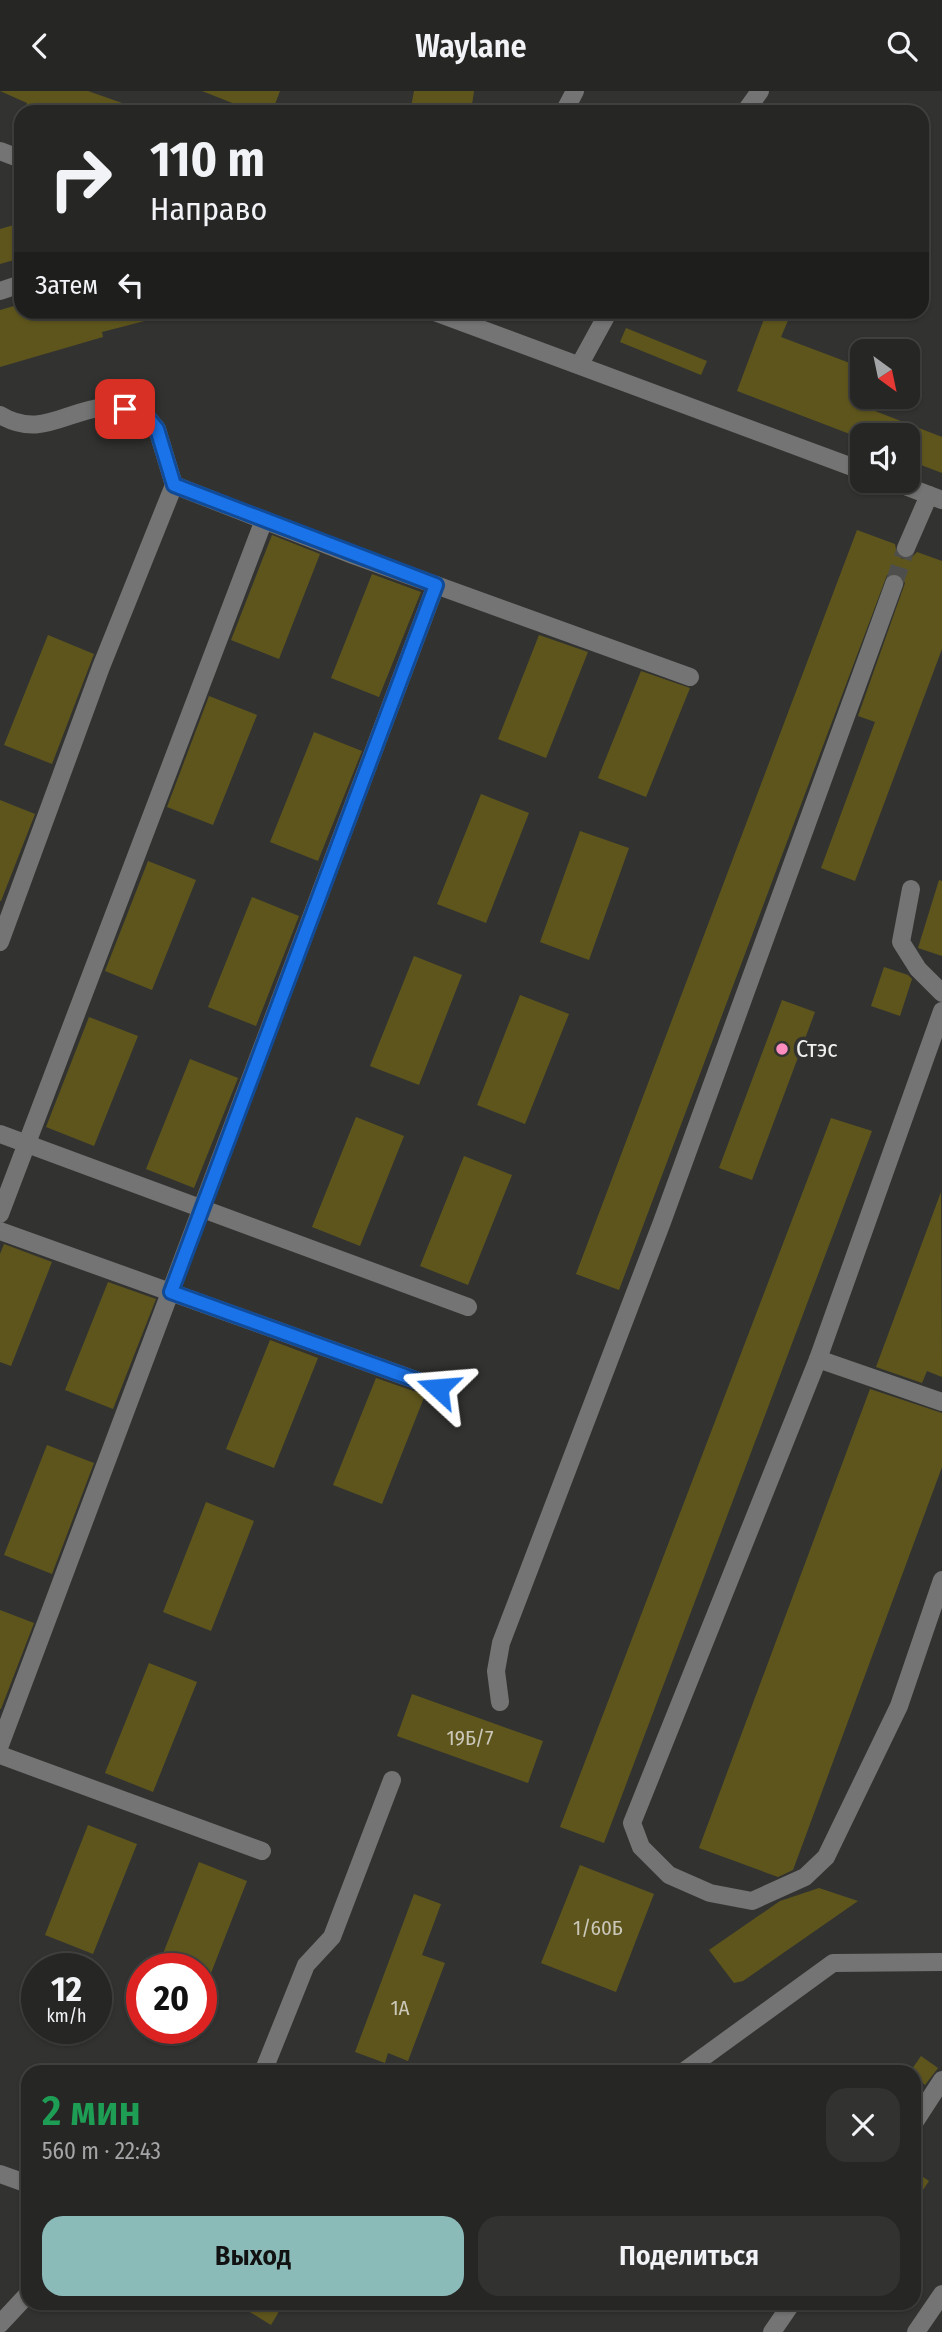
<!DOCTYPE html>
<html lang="ru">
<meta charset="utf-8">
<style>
:root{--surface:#262624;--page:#323231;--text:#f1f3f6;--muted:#a4a5a6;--line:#424341;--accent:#8bbbb9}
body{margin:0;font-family:"Fira Sans Condensed",sans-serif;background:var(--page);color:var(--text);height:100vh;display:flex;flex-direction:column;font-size:26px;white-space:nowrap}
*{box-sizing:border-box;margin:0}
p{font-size:23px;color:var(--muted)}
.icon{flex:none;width:38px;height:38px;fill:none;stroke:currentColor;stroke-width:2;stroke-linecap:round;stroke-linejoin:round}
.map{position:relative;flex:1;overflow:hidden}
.drawer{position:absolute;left:21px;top:1974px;width:900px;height:245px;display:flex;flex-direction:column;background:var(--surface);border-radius:21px;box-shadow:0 2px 5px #0004,0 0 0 2px var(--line)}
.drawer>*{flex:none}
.banner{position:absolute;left:14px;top:14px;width:915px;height:214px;border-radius:21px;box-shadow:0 2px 5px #0004,0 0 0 2px var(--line);background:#262624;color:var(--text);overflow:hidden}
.needle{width:46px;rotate:147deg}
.buttons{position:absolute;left:850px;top:248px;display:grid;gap:14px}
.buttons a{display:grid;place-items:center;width:70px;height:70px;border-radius:14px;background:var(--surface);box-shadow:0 2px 5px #0004,0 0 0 2px var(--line);font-size:35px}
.speed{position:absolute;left:21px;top:1862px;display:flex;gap:14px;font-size:35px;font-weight:700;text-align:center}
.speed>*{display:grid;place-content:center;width:91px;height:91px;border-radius:50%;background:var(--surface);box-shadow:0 2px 5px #0004,0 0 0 2px var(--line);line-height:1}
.speed small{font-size:18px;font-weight:400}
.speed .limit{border:10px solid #d22;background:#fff;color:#111}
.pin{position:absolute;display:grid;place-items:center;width:60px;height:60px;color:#fff;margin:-30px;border-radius:14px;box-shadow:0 4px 10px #0006}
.me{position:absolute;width:77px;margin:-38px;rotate:289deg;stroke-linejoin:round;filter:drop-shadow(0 0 5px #0008)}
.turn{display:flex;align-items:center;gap:24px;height:147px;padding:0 21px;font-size:32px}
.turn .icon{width:91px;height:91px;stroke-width:2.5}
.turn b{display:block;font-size:49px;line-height:60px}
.then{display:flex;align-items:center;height:66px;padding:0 21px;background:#0003;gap:14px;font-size:26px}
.round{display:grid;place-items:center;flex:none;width:74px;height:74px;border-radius:21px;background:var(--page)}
.head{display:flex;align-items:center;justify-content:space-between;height:119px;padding:0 21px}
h1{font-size:42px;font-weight:600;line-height:52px;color:#1e9e55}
.button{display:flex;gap:14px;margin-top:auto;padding:14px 21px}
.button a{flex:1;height:80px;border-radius:21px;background:var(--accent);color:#111;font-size:28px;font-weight:600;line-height:80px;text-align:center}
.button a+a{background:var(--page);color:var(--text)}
header{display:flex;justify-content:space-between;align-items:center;height:91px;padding:0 21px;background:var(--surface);font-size:32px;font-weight:600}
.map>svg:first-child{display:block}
</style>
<header><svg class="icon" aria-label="back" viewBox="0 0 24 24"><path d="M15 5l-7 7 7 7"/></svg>Waylane<svg class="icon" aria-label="search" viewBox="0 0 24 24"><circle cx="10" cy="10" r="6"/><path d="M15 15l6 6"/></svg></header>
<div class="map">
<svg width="942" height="2241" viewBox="0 0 942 2241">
<rect width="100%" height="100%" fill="#323330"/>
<g fill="#5e551d">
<polygon points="0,0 88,0 142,19 24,21 27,12"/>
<polygon points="202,0 280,0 272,21 255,21"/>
<polygon points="414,0 474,0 471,21 410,21"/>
<polygon points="21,132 21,167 0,173 0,138"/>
<polygon points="21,213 21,220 164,220 164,225 102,241 103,246 0,276 0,219"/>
<polygon points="767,220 792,220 781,246 863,277 863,306 880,306 875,320 942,346 942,382 908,369 908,345 863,345 863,348 737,300"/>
<polygon points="626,237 707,270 701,284 620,251"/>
<polygon points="857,439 895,453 897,463 902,468 912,466 917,461 942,470 942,558 855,790 821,777 875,631 858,625 905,492 899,483 887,484 619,1199 576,1183"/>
<polygon points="272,444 320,463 279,568 231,549"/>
<polygon points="372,483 421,501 379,606 331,587"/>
<polygon points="48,544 94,563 52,673 4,654"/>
<polygon points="539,544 588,561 546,667 498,648"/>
<polygon points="641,580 690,597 646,706 598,687"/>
<polygon points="209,605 257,624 213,734 167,716"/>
<polygon points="314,641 362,660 318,770 270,751"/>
<polygon points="481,703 529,722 486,832 437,813"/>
<polygon points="0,709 35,723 1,810 0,810"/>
<polygon points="580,740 629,757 589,869 540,851"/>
<polygon points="148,770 196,789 152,899 105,880"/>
<polygon points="939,789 942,790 942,865 918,857"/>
<polygon points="252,806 299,825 256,935 208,916"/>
<polygon points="414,865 462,884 419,994 370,975"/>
<polygon points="884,876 908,884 912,888 900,925 871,915"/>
<polygon points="520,904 569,923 525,1033 477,1014"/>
<polygon points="782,909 815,921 752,1089 719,1077"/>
<polygon points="89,926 138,945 94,1055 46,1036"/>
<polygon points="190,968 238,987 194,1097 146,1078"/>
<polygon points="356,1026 404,1045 360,1155 312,1136"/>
<polygon points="831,1027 872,1040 604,1752 560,1736"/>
<polygon points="464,1065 512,1084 468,1194 420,1175"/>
<polygon points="941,1101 942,1286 927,1280 922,1292 876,1276"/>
<polygon points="4,1153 52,1171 11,1275 0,1271 0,1163"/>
<polygon points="108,1191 156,1208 113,1318 65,1299"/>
<polygon points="270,1249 318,1267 274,1377 226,1358"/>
<polygon points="376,1287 425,1304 382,1413 333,1394"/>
<polygon points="870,1298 942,1322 942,1376 793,1779 778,1786 699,1757"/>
<polygon points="47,1354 94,1372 52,1483 4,1464"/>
<polygon points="206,1411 254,1430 211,1540 163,1521"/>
<polygon points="0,1519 34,1532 1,1618 0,1618"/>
<polygon points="149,1572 197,1591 153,1701 105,1682"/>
<polygon points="412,1603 543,1650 528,1692 397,1645"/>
<polygon points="88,1734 137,1753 93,1863 45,1844"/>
<polygon points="199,1771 247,1790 202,1905 201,1878 157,1878"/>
<polygon points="580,1774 654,1803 616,1901 541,1872"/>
<polygon points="819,1797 858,1810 743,1890 734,1892 709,1859 780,1810"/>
<polygon points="414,1803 441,1813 422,1864 445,1872 408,1970 388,1962 385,1972 355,1961"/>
<polygon points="921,1965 938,1977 925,1994 910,1981"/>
<polygon points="914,2080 929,2090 914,2112"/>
<polygon points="235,2212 284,2212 271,2234"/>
</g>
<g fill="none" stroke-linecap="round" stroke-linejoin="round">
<polyline stroke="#4e4f4c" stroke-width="18" stroke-dasharray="18 9" stroke-linecap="butt" points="894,493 906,457"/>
<g stroke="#737473" stroke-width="18">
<polyline points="564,21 575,0"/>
<polyline points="745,21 760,0"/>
<polyline points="0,60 21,68"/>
<polyline points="0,200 21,193"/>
<polyline points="432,220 863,380"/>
<polyline points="580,273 609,220"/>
<path d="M0,324C40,348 65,320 105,316C117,314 132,320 143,321L157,338L174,394L353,464L690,586"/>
<polyline points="892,390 942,409"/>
<polyline points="906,457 929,404"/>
<polyline points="911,798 901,851 918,878 942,902"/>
<polyline points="0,851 101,576 174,394"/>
<polyline points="942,920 818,1268 632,1732 641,1756 669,1784 710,1802 752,1810 805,1786 826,1766 899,1615 942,1489"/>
<polyline points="0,1043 468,1216"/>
<polyline points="0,1123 264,429"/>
<polyline points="0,1140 438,1297"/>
<polyline points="818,1268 942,1311"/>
<polyline points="500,1611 496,1580 501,1552 662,1131 894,493"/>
<polyline points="0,1654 436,494"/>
<polyline points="0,1664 262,1760"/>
<polyline points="263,1981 306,1874 332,1846 392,1689"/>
<polyline points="683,1981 833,1872 942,1871"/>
<polyline points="914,2032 942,1989"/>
<polyline points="0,2083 28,2093"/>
<polyline points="0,2233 28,2203"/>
<polyline points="772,2241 792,2212"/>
<polyline points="916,2241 942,2203"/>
</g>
</g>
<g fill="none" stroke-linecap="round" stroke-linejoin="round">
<g stroke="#114b97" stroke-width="18">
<polyline id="route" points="125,318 143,321 157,338 174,394 436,494 171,1201 438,1297"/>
</g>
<use href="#route" stroke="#1a73e8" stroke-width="12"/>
</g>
<circle fill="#fd8ebf" stroke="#323330" stroke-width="2.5" cx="782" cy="958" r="7"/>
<g text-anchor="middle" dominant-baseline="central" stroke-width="7" stroke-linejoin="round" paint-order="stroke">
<g font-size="21" fill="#cbc8ba">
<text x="470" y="1647">19Б/7</text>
<text x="598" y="1837">1/60Б</text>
<text x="400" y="1917">1А</text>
</g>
<g font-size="24" fill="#efefee" stroke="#323330" text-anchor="start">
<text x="796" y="958">Стэс</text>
</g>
</g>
</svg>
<div class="buttons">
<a><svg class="needle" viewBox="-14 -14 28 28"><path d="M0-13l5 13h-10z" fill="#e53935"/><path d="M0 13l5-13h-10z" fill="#a4a5a6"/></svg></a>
<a><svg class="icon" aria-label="sound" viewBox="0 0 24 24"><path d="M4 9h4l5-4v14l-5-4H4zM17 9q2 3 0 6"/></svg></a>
</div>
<div class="speed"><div>12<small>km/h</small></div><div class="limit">20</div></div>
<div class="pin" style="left:125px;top:318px;background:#d93025"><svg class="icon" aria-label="arrive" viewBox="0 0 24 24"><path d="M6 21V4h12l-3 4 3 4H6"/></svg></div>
<svg class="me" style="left:438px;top:1297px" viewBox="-20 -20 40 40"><path d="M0-17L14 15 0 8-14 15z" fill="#1a73e8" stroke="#fff" stroke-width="4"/></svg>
<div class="banner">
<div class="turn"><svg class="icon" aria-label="right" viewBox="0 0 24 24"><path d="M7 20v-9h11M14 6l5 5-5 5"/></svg><div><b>110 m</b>Направо</div></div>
<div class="then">Затем<svg class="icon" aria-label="left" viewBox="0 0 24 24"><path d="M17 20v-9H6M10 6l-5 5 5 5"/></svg></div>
</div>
<section class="drawer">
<div class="head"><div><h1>2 мин</h1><p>560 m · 22:43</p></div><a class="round"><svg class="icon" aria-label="close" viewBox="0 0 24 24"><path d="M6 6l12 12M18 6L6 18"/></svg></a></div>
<div class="button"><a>Выход</a><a>Поделиться</a></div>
</section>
</div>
